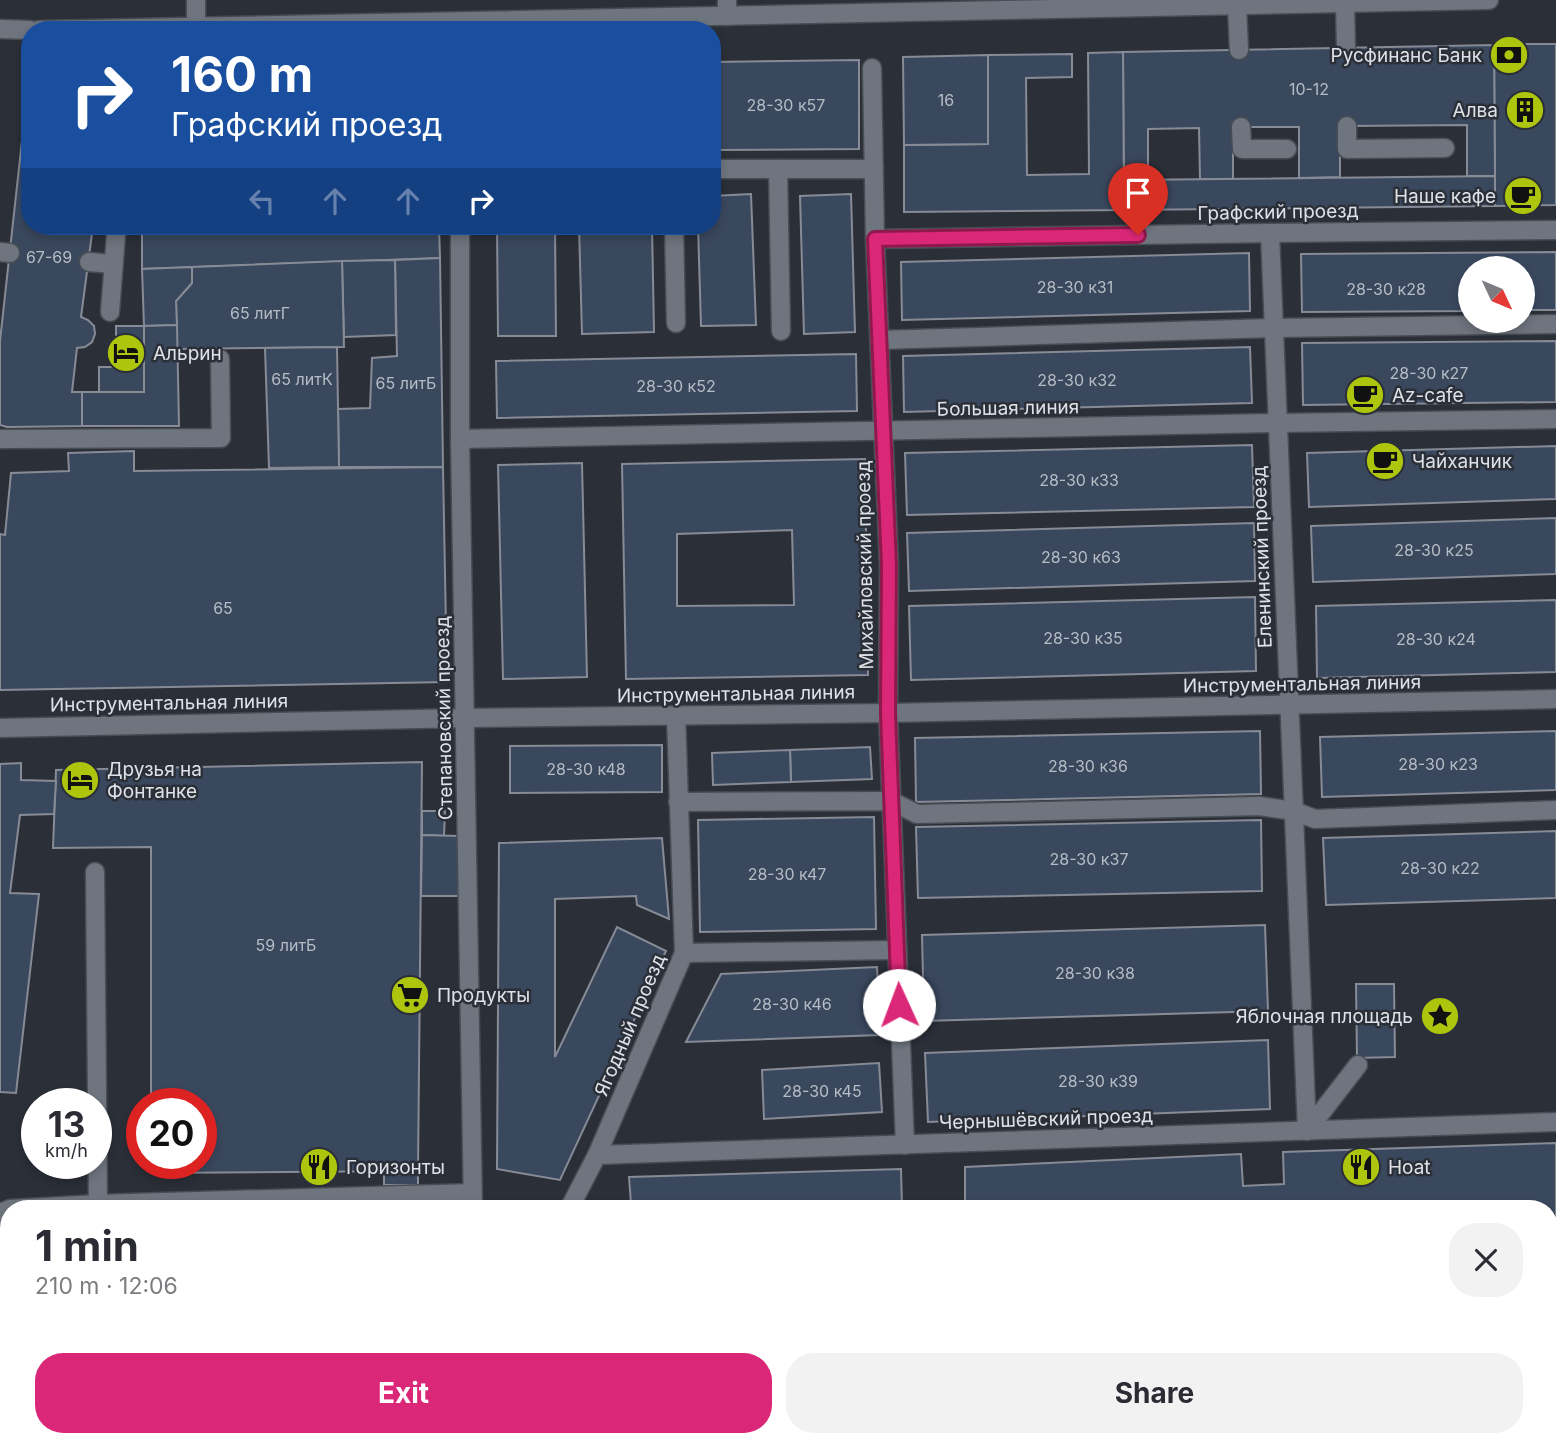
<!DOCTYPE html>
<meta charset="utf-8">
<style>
:root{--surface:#fff;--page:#f2f2f3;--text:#2b2b33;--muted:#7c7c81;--accent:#db2777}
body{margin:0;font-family:Inter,sans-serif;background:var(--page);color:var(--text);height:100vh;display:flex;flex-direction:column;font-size:26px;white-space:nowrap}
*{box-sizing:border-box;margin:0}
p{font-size:23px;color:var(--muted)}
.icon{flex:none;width:38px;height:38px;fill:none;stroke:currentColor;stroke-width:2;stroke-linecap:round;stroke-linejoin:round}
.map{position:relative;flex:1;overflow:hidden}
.sheet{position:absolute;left:0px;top:1200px;width:1558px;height:247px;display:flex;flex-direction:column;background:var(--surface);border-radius:28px 28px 0 0;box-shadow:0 4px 10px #0003}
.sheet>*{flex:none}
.guide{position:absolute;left:21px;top:21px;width:700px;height:214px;border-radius:28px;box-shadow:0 4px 10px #0003;background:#1a4fa0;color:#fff;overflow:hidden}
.needle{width:46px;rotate:134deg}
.fabs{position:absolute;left:1458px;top:256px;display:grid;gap:14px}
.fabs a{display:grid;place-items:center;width:77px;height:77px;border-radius:50%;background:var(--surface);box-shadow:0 4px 10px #0003;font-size:35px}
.speed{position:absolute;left:21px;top:1088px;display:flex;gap:14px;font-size:35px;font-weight:700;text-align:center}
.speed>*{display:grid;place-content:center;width:91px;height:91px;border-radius:50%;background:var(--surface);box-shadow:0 4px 10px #0003;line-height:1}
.speed small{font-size:18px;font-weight:400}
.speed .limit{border:10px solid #d22;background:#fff;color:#111}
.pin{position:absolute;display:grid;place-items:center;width:60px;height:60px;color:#fff;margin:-72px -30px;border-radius:50% 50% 50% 0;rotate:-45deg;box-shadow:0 0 7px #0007}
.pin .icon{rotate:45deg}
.me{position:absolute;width:77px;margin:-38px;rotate:358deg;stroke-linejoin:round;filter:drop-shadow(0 0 5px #0008)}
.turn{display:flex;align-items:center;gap:24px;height:147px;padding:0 35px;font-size:32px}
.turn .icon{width:91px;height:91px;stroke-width:2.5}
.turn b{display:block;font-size:49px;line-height:60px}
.lanes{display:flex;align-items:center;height:66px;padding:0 35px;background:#0003;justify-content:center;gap:35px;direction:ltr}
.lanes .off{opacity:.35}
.round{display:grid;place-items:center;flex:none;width:74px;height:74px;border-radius:28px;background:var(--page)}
.head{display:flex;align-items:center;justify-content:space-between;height:119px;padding:0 35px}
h1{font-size:42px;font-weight:700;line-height:52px}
.cta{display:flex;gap:14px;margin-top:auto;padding:14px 35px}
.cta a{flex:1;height:80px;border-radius:28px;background:var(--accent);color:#fff;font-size:28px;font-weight:700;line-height:80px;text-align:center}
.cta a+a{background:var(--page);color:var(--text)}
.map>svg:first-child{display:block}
</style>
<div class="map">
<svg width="1556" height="1447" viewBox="0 0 1556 1447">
<rect width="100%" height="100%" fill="#2b2f38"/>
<g fill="#3a485e" stroke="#868b96" stroke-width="2" fill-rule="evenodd">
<polygon points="1525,44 1556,44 1556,205 1495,206 1494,45"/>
<polygon points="1494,45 1495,176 1467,176 1467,125 1347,126 1340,127 1340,177 1299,178 1299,127 1241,127 1233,128 1233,179 1200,179 1199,128 1148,129 1148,180 1124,180 1123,52"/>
<polygon points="1123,52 1124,210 904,212 904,145 988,144 988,55 1072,54 1072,77 1026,78 1027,175 1089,174 1088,53"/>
<polygon points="988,55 988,144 904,145 903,57"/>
<polygon points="859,60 859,149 712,150 712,62"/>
<polygon points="30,92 30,226 93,226 81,317 88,320 94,326 95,334 92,342 85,347 77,348 72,392 82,392 82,426 7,427 0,425 0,341 27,95"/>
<polygon points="1495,176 1495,206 1124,210 1124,180"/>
<polygon points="751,194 756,325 701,326 698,226 712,226 712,196"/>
<polygon points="851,194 855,332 804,334 800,196"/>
<polygon points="142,226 439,226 440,258 142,269"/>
<polygon points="497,226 555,226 556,336 498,336"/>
<polygon points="579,226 652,226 654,332 582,334"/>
<polygon points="1556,252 1556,310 1522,310 1522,268 1470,268 1470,311 1302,312 1301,254"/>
<polygon points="1249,253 1250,311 902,320 901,262"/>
<polygon points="440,258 443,467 339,467 338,409 370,408 372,358 397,356 395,260"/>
<polygon points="395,260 396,335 344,337 342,261"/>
<polygon points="342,261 344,347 177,349 176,301 192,283 192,267"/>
<polygon points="192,267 192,283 176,301 177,325 144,326 142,269"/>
<polygon points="177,325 179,426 82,426 82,392 144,392 144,326"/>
<polygon points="116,326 144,326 144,392 99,392 99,367 116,367"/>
<polygon points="1556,341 1556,402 1303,405 1302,343"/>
<polygon points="337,347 339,467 269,468 265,348"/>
<polygon points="1250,347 1252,403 904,412 903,356"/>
<polygon points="856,354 857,411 497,418 496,361"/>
<polygon points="1252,445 1254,507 907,515 905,453"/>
<polygon points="1556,446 1556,499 1309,507 1307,453"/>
<polygon points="134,451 134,471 443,467 447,682 0,690 0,534 5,535 11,473 69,471 68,453"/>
<path d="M865,459L868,675L626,679L622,464ZM792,530L794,605L677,606V534Z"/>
<polygon points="582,463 587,677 503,679 498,465"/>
<polygon points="1556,518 1556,574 1313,582 1311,526"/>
<polygon points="1254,523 1255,581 909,591 907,533"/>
<polygon points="1255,597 1256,671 911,680 909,606"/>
<polygon points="1556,600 1556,672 1317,678 1316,606"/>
<polygon points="1260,731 1261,794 916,802 915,738"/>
<polygon points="1556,731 1556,790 1322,797 1320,737"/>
<polygon points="662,745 662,792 510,793 510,746"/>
<polygon points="870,747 872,779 791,782 790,750"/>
<polygon points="790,750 791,782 713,785 712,753"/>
<polygon points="422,762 418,1171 151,1173 151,1164 201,1164 201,1104 151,1104 151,847 53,848 56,770"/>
<polygon points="21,763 21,780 56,781 54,814 20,815 10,893 39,894 16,1093 0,1092 0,764"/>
<polygon points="422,811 445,811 444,836 422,835"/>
<polygon points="874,817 876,929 700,932 698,820"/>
<polygon points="1261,820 1262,891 918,898 916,827"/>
<polygon points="1556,831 1556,898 1326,905 1323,838"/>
<polygon points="422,835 459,836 458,896 421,896"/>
<polygon points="662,838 669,919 637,905 636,896 555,899 555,1057 617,927 666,951 560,1180 497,1169 499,843"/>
<polygon points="1265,925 1268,1011 924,1021 922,935"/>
<polygon points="877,967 880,1035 686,1042 721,974"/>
<polygon points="1356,984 1394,984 1395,1057 1357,1058"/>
<polygon points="1268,1040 1270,1109 928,1122 925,1053"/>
<polygon points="879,1063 882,1112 764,1119 762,1070"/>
<polygon points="1556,1143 1556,1262 1549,1262 1549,1209 626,1209 631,1204 629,1177 901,1169 902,1208 965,1206 965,1167 1241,1154 1243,1186 1284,1184 1283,1152"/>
<polygon points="418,1171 418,1185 384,1185 384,1172"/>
<polygon points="9,1236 9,1311 0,1311 0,1237"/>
<rect x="1549" y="1292" width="7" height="71"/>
<polygon points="1549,1412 1556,1412 1556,1447 1396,1447 1396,1438 1549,1438"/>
<polygon points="130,1438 268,1438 260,1447 121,1447"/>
<polygon points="704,1438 940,1438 941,1447 704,1447"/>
<polygon points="999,1438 1258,1438 1262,1447 999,1447"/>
<polygon points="646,1440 647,1447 602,1447 602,1442"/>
<polygon points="602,1442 602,1447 565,1447"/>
</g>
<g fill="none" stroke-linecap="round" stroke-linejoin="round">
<g stroke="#484d53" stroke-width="21">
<g id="lane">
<polyline points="727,0 727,16"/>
<polyline points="1345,3 1346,48"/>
<polyline points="1237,5 1239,50"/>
<polyline points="196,26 196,0"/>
<polyline points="872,68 875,239 889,565 888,713 905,1145"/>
<polyline points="1347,126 1347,149 1445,148"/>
<polyline points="1241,127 1242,149 1287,149"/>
<polyline points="712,169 874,169"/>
<polyline points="778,169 781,331"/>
<polyline points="460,226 460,439 473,1209"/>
<polyline points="674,226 676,323"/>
<polyline points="1270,233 1307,1131"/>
<polyline points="875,239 1270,233 1556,230"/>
<polyline points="0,252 10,253"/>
<polyline points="89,262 113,264"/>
<polyline points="110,312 116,235"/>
<polyline points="880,340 1274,328 1556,324"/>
<polyline points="0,439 221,438 220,359"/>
<polyline points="460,439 1278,423"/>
<polyline points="676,715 684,953"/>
<polyline points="0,728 465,718 888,713 1556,699"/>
<polyline points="678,802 891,801 917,814 1259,806 1294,811 1315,819 1556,810"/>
<polyline points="95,872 98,1204"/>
<polyline points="1307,1131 1358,1065"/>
<polyline points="597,1155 684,953 897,950"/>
<polyline points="569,1209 597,1155 1556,1122"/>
<polyline points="0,1213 10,1209 98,1204 472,1193"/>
<polyline points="1549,1276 1556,1276"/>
<polyline points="1549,1390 1556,1390"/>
<polyline points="1351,1438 1352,1447"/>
<polyline points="673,1439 674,1447"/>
</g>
</g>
<g stroke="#484d53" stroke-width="21">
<g id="street">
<polyline points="0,29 30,30"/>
<polyline points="39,30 1489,0"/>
<polyline points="1278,423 1556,419"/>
<polyline points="964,1438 964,1447"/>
<polyline points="335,1447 344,1438"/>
</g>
</g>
<use href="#lane" stroke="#6f757f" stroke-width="18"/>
<use href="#street" stroke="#6f757f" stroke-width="18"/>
</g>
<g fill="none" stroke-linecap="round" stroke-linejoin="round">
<g stroke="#8e194d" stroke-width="18">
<polyline id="route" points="899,1005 888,713 889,565 875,239 1138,235"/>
</g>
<use href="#route" stroke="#db2777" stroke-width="12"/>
</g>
<defs>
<g id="bank-disc" transform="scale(2.0125)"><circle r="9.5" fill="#adc60d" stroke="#2b2f38"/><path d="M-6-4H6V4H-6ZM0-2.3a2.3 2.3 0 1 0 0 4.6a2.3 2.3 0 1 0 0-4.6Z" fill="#111"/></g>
<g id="building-disc" transform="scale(2.0125)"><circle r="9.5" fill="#adc60d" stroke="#2b2f38"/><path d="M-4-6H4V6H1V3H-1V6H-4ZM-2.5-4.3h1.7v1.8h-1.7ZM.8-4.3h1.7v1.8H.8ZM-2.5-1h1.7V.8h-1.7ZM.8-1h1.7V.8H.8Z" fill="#111"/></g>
<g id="cafe-disc" transform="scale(2.0125)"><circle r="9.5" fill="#adc60d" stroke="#2b2f38"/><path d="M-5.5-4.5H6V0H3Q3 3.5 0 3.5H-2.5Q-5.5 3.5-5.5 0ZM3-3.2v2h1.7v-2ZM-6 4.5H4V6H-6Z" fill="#111"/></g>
<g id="hotel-disc" transform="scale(2.0125)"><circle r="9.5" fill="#adc60d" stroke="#2b2f38"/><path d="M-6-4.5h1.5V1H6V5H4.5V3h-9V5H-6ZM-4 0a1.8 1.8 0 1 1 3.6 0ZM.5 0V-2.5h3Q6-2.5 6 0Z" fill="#111"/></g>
<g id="supermarket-disc" transform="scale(2.0125)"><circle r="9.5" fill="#adc60d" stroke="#2b2f38"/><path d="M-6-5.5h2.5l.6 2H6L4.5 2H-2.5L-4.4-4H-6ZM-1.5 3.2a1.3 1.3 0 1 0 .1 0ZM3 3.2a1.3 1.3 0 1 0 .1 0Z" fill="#111"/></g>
<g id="sight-disc" transform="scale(2.0125)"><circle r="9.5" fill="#adc60d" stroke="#2b2f38"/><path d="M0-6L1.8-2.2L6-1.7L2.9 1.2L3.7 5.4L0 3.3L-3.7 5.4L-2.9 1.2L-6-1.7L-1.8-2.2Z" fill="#111"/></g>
<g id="restaurant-disc" transform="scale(2.0125)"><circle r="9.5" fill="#adc60d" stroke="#2b2f38"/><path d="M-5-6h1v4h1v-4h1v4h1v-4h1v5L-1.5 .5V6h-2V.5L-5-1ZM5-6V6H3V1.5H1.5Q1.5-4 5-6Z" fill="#111"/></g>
</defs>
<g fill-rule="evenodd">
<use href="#bank-disc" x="1509" y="55"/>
<use href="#building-disc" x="1525" y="110"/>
<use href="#cafe-disc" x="1523" y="196"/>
<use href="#hotel-disc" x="126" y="353"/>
<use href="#cafe-disc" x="1365" y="395"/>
<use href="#cafe-disc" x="1385" y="461"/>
<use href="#hotel-disc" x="80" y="780"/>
<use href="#supermarket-disc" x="410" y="995"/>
<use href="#sight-disc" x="1440" y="1016"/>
<use href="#restaurant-disc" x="319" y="1167"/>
<use href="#restaurant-disc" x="1361" y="1167"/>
</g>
<g text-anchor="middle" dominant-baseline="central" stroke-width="5" stroke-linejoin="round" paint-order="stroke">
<g font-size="16" fill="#b5bcc5">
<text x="1309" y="89">10-12</text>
<text x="946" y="100">16</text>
<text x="786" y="105">28-30 к57</text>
<text x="49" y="257">67-69</text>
<text x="1075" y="287">28-30 к31</text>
<text x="1386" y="289">28-30 к28</text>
<text x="260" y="313">65 литГ</text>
<text x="1429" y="373">28-30 к27</text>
<text x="302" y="379">65 литК</text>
<text x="1077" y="380">28-30 к32</text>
<text x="406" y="383">65 литБ</text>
<text x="676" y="386">28-30 к52</text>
<text x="1079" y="480">28-30 к33</text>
<text x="1434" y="550">28-30 к25</text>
<text x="1081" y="557">28-30 к63</text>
<text x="223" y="608">65</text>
<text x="1083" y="638">28-30 к35</text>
<text x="1436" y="639">28-30 к24</text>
<text x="1438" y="764">28-30 к23</text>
<text x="1088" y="766">28-30 к36</text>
<text x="586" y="769">28-30 к48</text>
<text x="1089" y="859">28-30 к37</text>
<text x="1440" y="868">28-30 к22</text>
<text x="787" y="874">28-30 к47</text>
<text x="286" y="945">59 литБ</text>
<text x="1095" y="973">28-30 к38</text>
<text x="792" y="1004">28-30 к46</text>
<text x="1098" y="1081">28-30 к39</text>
<text x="822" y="1091">28-30 к45</text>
</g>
<g font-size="19" fill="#dee2e7" stroke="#2b2f38" text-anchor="start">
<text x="1482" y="55" text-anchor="end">Русфинанс Банк</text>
<text x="1498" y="110" text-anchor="end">Алва</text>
<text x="1496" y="196" text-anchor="end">Наше кафе</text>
<text x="153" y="353">Альрин</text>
<text x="1392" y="395">Az-cafe</text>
<text x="1412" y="461">Чайханчик</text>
<text x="107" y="769">Друзья на<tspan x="107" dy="22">Фонтанке</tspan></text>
<text x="437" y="995">Продукты</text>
<text x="1413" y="1016" text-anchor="end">Яблочная площадь</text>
<text x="346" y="1167">Горизонты</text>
<text x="1388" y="1167">Hoat</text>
</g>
<g font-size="19" fill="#dee2e7" stroke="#2b2f38">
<text transform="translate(1278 212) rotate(-1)">Графский проезд</text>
<text transform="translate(1008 408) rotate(-1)">Большая линия</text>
<text transform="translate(1262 557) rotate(-92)">Еленинский проезд</text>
<text transform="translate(865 565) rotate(-91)">Михайловский проезд</text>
<text transform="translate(1302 684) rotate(-1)">Инструментальная линия</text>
<text transform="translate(736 694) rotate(-1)">Инструментальная линия</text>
<text transform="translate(169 703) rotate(-1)">Инструментальная линия</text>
<text transform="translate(444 718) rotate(-91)">Степановский проезд</text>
<text transform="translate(630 1025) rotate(-67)">Ягодный проезд</text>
<text transform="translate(1046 1119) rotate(-2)">Чернышёвский проезд</text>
</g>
</g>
</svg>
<div class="fabs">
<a><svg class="needle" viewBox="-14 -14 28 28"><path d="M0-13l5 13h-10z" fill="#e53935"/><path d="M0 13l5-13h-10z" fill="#7c7c81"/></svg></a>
</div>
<div class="speed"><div>13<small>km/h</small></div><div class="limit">20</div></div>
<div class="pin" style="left:1138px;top:235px;background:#d93025"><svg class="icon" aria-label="arrive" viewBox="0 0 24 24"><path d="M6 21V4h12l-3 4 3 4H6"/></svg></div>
<svg class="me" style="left:899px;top:1005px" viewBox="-20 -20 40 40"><circle r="19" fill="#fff"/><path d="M0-13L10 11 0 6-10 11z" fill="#db2777"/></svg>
<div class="guide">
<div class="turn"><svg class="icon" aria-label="right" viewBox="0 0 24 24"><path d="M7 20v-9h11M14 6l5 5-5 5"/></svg><div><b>160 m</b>Графский проезд</div></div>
<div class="lanes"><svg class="icon off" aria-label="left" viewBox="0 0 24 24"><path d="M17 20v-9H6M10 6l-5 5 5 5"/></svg><svg class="icon off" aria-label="ahead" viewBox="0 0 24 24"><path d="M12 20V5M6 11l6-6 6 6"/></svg><svg class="icon off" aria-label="ahead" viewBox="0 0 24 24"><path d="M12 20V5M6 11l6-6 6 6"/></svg><svg class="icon" aria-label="right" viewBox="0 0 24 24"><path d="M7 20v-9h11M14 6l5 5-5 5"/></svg></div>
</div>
<section class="sheet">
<div class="head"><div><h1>1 min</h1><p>210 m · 12:06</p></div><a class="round"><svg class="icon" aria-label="close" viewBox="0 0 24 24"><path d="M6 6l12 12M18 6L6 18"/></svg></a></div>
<div class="cta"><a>Exit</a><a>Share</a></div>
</section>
</div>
